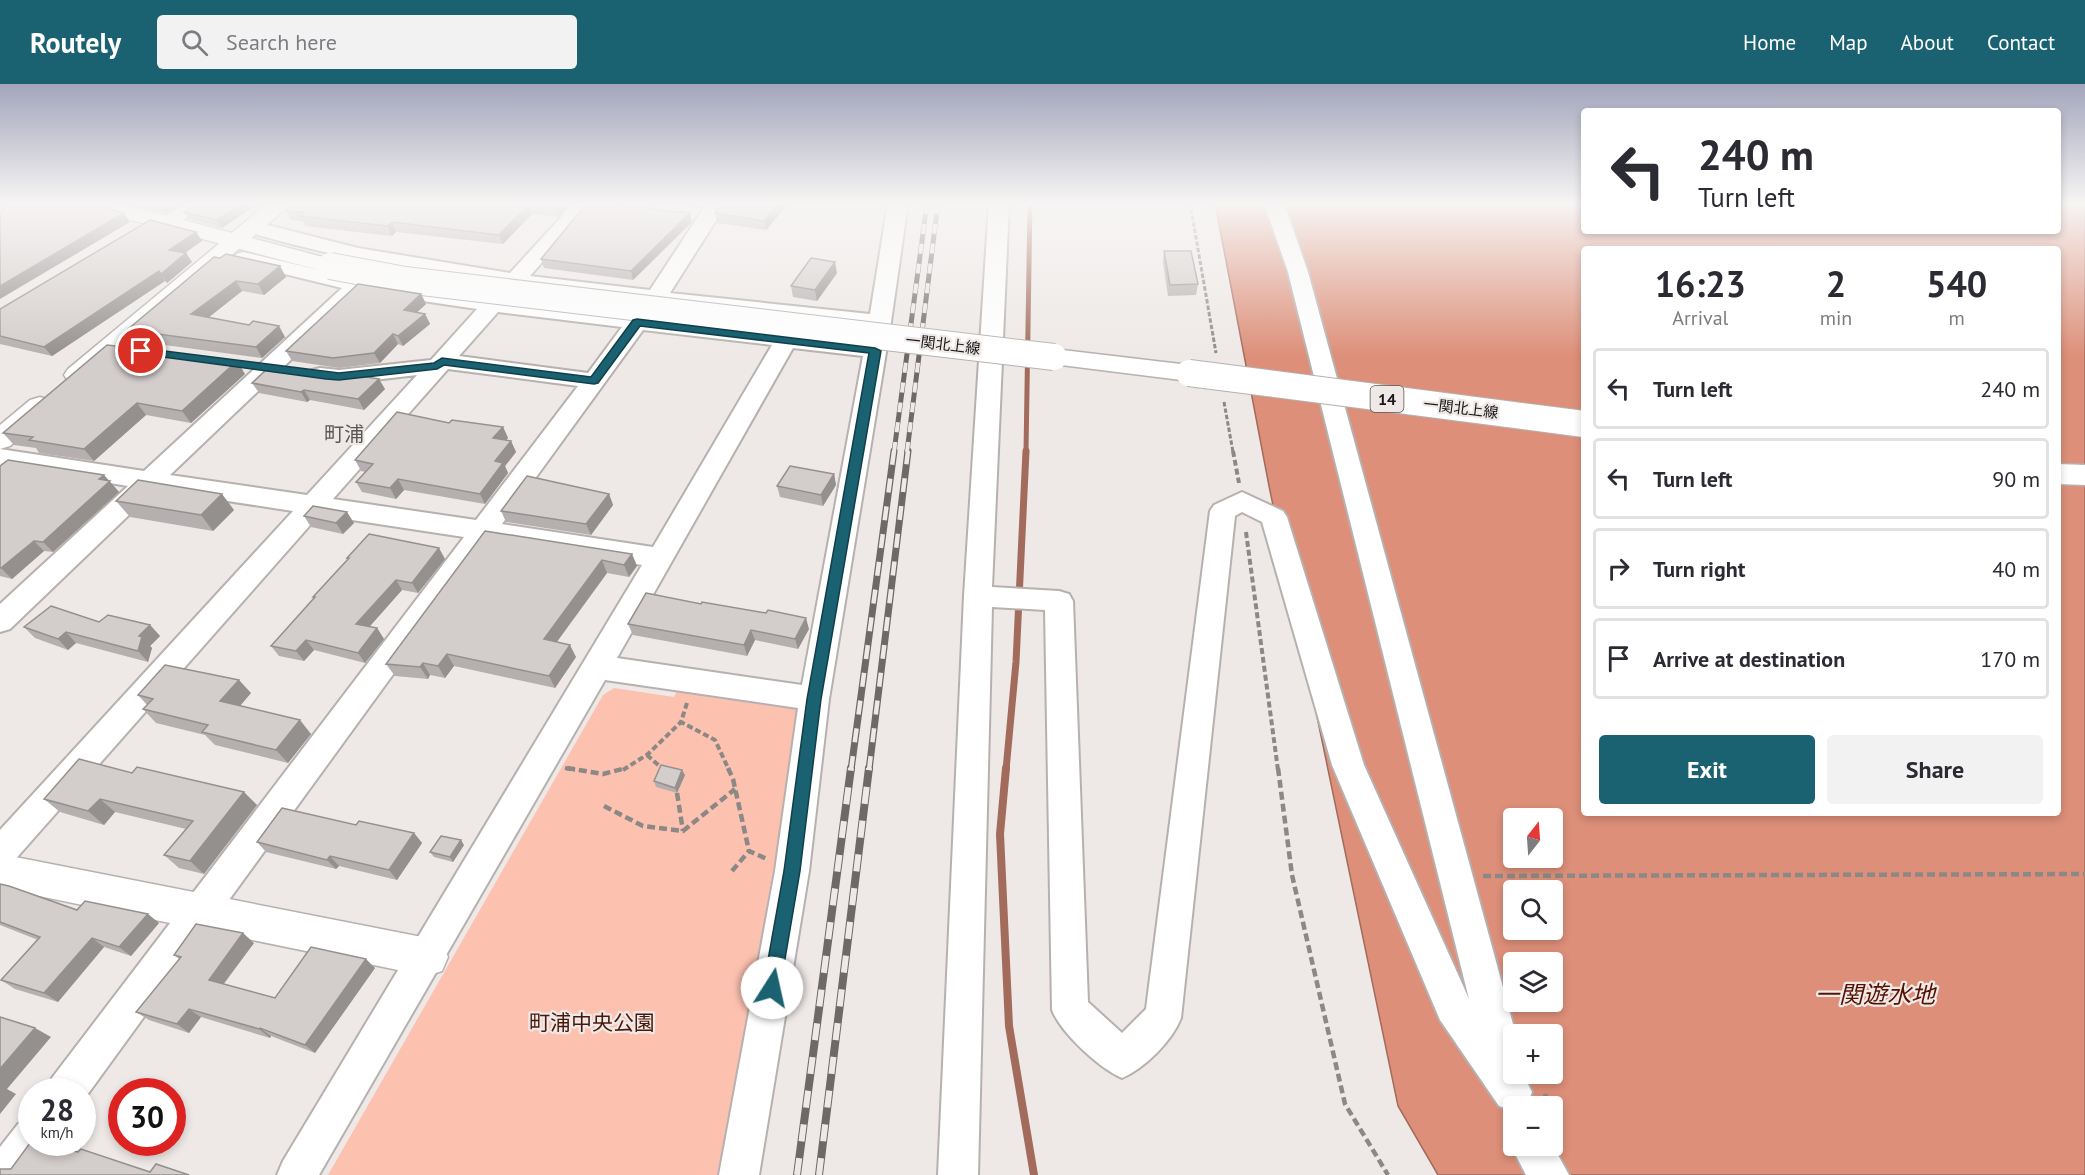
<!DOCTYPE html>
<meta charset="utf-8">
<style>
:root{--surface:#fff;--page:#f2f2f3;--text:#2b2b33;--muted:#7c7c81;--line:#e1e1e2;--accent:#1a6171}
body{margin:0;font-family:"PT Sans","Noto Sans JP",sans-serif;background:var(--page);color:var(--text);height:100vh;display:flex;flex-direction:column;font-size:22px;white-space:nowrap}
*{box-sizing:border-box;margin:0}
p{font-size:20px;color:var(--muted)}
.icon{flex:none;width:33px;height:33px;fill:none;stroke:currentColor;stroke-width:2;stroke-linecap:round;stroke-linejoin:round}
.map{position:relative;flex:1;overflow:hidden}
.sheet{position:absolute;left:1581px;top:162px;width:480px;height:570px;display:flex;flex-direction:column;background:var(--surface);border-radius:6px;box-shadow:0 3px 9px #0003}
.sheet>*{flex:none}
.top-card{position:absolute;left:1581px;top:24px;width:480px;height:126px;border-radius:6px;box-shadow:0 3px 9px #0003;background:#fff;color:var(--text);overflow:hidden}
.needle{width:39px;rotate:17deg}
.controls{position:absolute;left:1503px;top:724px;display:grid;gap:12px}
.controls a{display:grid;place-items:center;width:60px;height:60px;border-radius:6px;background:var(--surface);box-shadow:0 3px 9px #0003;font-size:30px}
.speed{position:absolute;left:18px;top:994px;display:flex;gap:12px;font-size:30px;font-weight:700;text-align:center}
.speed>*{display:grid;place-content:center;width:78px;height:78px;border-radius:50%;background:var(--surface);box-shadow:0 3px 9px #0003;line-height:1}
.speed small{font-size:15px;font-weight:400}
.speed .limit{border:9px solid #d22;background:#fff;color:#111}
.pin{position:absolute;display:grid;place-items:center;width:51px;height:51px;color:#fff;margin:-26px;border:3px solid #fff;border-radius:50%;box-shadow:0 2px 6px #0007}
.me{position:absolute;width:66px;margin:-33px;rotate:10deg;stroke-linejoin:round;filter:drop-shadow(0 0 4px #0008)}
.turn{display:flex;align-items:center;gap:21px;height:126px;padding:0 18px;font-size:27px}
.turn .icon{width:78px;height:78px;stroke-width:2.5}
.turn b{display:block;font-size:42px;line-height:51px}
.eta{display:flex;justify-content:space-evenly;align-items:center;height:102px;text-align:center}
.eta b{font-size:36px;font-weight:800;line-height:42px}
.action{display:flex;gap:12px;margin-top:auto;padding:12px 18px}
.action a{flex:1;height:69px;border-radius:6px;background:var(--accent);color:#fff;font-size:24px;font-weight:800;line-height:69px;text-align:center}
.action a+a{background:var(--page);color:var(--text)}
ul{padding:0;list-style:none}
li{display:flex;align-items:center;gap:18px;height:81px;margin:0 12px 9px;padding:0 6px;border:3px solid var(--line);border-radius:6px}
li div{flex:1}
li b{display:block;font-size:22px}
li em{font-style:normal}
header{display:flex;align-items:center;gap:36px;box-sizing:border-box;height:84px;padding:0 30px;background:var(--accent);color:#fff}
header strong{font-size:28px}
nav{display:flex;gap:33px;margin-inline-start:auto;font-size:21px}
.search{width:420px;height:54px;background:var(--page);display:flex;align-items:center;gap:15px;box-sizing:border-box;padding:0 21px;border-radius:6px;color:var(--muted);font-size:22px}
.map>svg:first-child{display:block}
</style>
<header>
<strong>Routely</strong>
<div class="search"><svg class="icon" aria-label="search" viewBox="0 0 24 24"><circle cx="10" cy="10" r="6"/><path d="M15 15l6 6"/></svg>Search here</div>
<nav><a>Home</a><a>Map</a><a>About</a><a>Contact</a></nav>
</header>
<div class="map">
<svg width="2085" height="1091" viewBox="0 0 2085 1091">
<rect width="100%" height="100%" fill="#eee9e7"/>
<polygon fill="#fdc1b0" points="614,604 674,613 678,605 801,624 721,1091 328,1091 603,611"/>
<path fill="#dd8f79" stroke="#a26b5b" stroke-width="1.5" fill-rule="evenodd" d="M1215,119H1584V147H2058V119H2085V1091H1438L1398,1022L1269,402ZM1584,165H2058V729H1584ZM1514,735H1552V774H1514ZM1514,807H1552V846H1514ZM1514,879H1552V918H1514ZM1514,951H1552V990H1514ZM1514,1023H1552V1062H1514Z"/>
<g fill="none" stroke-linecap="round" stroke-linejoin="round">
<polyline stroke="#a26b5b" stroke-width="5" points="1026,368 1030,119"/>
<polyline stroke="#a26b5b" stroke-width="7" points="1006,686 1016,578 1026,367"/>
<polyline stroke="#a26b5b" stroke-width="8" points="1006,684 1000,750 1009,942 1034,1091"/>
<g stroke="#b6b1af" stroke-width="4">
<g id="street">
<polygon points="185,119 208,119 173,143 159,143 156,139"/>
<path d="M574,119H594L530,192L650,206L707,119H727L670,209L870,230L888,119H908L891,238L829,615L809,787L759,1091H719L775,787L798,624L605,596L319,1091H277L283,1077L642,481L490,457L82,1018V1008H47L52,994L464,453L319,431L12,779L0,784V746L293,427L155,406L10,545L0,548V520L128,402L0,381V365L144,387L342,204L236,178L233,174L236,170L243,168L357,195L493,215L632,231L641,218C512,204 383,186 258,151L245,147L242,143L245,139L252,137L358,164L510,189ZM362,208L477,225L431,276L339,286L320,284L312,286L308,291L312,296L339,300L417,291L307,411L170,391ZM662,221L868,243L865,259L652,234ZM498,228L622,243L588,289L459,272ZM643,246L772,261L653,463L502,440ZM793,264L863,272L802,601L617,574ZM448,285L578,302L476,436L333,415Z"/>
<path d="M989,119H1009L992,503L1059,507L1069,510L1073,517L1088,918L1122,949L1146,925L1210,427L1214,421L1242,408L1283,427L1287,433L1364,681L1469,915L1288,188L1264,119H1284L1308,188L1516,951H1514V990H1523L1532,1008L1527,1022L1514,1023L1513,1027L1499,1022L1440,936L1332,681L1262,438L1242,428L1235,432L1181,934C1172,957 1145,984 1122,994C1099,984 1061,949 1052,926L1045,526L992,523L978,1091H938L964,512Z"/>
<polygon points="32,1034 32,1059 50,1059 29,1091 0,1091 0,1063 18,1040"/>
<polygon points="1514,1056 1514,1062 1552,1062 1552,1060 1569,1091 1526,1091 1511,1062"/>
</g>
</g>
<g stroke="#b6b1af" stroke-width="3">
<g id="secondary">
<polygon points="268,119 292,119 86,297 77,299 68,297 64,291 68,285"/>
<polygon points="40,313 50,316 54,322 50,328 10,362 0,365 0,341 30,316"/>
<polygon points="0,770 427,854 442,859 448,873 442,887 427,892 0,804"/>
</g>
</g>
<g stroke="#b6b1af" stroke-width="3">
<g id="primary">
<polygon points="83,119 119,119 338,177 342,182 338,187 330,189 86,124"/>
<polygon points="1054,265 1189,281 1198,283 1202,289 1198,295 1189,297 1045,279 1041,273 1045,267"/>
<polygon points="2058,380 2085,381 2085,401 2058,400"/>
</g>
</g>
<g stroke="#8c8886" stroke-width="3" stroke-dasharray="4.5 2" stroke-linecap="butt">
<polyline points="1190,119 1216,269"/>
<polyline points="1224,318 1233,368"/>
</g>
<g stroke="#8c8886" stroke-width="4" stroke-dasharray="6 3" stroke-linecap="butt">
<polyline points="1233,367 1239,399"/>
<polyline points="1246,448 1278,686"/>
<polyline points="687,619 681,638 715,656 729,686"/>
<polyline points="647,671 664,686"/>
<polyline points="565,684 575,686"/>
<polyline points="623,686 648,670 681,638"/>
</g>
<g stroke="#8c8886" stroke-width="4.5" stroke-dasharray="8 4" stroke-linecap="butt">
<polyline points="567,684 603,690 626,684"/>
<polyline points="662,684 664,686"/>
<polyline points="728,684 733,695 749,767"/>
<polyline points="1278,684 1292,791 1345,1020 1388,1091"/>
<polyline points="677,709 683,747"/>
<polyline points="604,722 643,742 683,747 735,705"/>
<polyline points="732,787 749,767 767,775"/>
<polyline points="1483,792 2085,790"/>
<polyline points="1545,1010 1549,1023"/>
<polyline points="1552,1033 1559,1051"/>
</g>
<use href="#street" fill="#fff" fill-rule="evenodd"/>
<use href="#secondary" fill="#fff" fill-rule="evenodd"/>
<use href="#primary" fill="#fff" fill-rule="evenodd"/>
<g stroke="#6d6968" stroke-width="5">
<g id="rail-far2">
<polyline points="894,368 927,119"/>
<polyline points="907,368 938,119"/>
</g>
</g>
<g stroke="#6d6968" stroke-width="7">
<g id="rail-far1">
<polyline points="851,686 894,367"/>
<polyline points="869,686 908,367"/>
</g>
</g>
<g stroke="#6d6968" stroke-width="8">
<g id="rail">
<polyline points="797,1091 851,684"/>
<polyline points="819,1091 869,684"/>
</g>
</g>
<use href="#rail-far2" stroke="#eee9e7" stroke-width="4" stroke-dasharray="10" stroke-linecap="butt"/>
<use href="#rail-far1" stroke="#eee9e7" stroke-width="4.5" stroke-dasharray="14" stroke-linecap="butt"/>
<use href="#rail" stroke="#eee9e7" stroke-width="6" stroke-dasharray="17" stroke-linecap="butt"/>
<g stroke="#b6b1af" stroke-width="28" stroke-linecap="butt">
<g id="primary-bridge">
<polyline points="330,182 405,196 1054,273"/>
<polyline points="1189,289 1584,340"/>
</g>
</g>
<use href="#primary-bridge" stroke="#fff" stroke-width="26"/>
</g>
<g fill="#b5b0af">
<polygon points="134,119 181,119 165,129 135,121"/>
<polygon points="259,119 222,144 189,135 184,128"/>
<polygon points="296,119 572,119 558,133 532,130 503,160 396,148 392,152 305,142 303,137 291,136 286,127"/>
<polygon points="666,119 705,119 702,124"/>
<polygon points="789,119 766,146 717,139 715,129"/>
<polygon points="692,138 633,196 544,184 541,175"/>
<polygon points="196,148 202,157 185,169 186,169 192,178 167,199 165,197 52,272 0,260 0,225"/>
<polygon points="1164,167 1198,200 1196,211 1168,212 1163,178"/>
<polygon points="214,173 280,182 286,193 264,211 242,207 209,233 285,253 262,274 135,257 127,246"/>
<polygon points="837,189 817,217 793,213 791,202"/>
<polygon points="421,210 426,220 417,228 425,230 430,240 403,262 398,260 380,279 339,284 292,277 286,267"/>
<polygon points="357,289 358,291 385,305 364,326 310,316 307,318 259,309 252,299"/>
<polygon points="245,290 191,339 146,331 94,377 39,369 36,364 14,361 3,349"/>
<polygon points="449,339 503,343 508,354 505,356 511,357 516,368 505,382 508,389 485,420 404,406 396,415 362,408 356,398 365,388 361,387 355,376"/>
<polygon points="0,382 104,391 119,408 53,468 44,467 12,495 0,492"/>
<polygon points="834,390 836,401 823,422 780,413 777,402"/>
<polygon points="609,410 613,421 591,451 506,438 501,427"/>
<polygon points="116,417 234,426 213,447 130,433"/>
<polygon points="304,432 354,439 343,450 311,443"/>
<polygon points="485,447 632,470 637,482 629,493 607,489 557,558 576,573 555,604 454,582 445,594 430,591 428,595 395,592 386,580"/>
<polygon points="347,474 445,475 418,509 402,506 369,543 377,544 384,555 365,579 314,566 304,577 279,572 271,562 314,515 313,513 348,476"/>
<polygon points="628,540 809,545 798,565 755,556 747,572 633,551"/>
<polygon points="150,541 160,552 150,562 152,564 148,578 76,559 68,566 35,554 24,543"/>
<polygon points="251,609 240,622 311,650 288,679 215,661 205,651 156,639 143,625 147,621 138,611"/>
<polygon points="79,675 257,721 204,790 179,784 164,771 186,745 115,728 104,741 60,728 44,715"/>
<polygon points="685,691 677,709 656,703 654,697"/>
<polygon points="356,741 414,749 422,759 397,796 339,782 336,785 266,768 257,758"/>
<polygon points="464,761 453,778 434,773 430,768"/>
<polygon points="0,800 77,826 159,839 131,872 104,863 58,918 15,905 1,896 38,856 0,841"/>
<polygon points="254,859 224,900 275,914 375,884 315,969 271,952 270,954 201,933 189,949 149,936 136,928 179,875 174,871"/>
</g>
<g fill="#94908e">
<polygon points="164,119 181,119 165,129 160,121"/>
<polygon points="244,119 259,119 222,144 217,136"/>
<polygon points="559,119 572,119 558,133 554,124"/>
<polygon points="779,119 789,119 766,146 764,137"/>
<polygon points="529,120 532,130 503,160 499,151"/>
<polygon points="124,129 130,138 0,215 0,202"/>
<polygon points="690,129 692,138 633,196 631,187"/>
<polygon points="392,138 396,148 392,152 387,142"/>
<polygon points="196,148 202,157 175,175 169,166"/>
<polygon points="186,169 192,178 167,199 161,190"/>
<polygon points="835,178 837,189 817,217 815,206"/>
<polygon points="280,182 286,193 264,211 258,200"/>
<polygon points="159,187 165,197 52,272 44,263"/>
<polygon points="236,197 242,207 199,241 191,230"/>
<polygon points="421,210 426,220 409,236 404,226"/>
<polygon points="425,230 430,240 403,262 398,252"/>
<polygon points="279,242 285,253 262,274 256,263"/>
<polygon points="393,250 398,260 380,279 374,269"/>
<polygon points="237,277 245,290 191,339 182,327"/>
<polygon points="379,295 385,305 364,326 358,315"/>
<polygon points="304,306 310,316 307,318 301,308"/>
<polygon points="137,319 146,331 94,377 84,365"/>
<polygon points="503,343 508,354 498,365 493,354"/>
<polygon points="511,357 516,368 505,382 508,389 485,420 480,410 495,377"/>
<polygon points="834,390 836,401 823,422 821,411"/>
<polygon points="104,391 119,408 53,468 43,458 99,395"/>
<polygon points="398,395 404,406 396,415 390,404"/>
<polygon points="222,410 234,426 213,447 201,431"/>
<polygon points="609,410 613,421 591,451 586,440"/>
<polygon points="347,428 354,439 343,450 336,439"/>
<polygon points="34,457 44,467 12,495 1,484"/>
<polygon points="439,464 445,475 418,509 412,499"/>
<polygon points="632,470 637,482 629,493 624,481"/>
<polygon points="602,476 607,489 550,567 544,555"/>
<polygon points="396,496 402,506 363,550 356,540"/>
<polygon points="806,534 809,545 798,565 795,555"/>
<polygon points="150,541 160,552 150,562 152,564 148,578 138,567 139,552"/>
<polygon points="377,544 384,555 365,579 358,569"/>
<polygon points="751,546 755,556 747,572 744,561"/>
<polygon points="66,548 76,559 68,566 58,555"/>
<polygon points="306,556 314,566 304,577 296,567"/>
<polygon points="570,561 576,573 555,604 549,592"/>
<polygon points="447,570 454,582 445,594 438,582"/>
<polygon points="423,579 430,591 428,595 420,583"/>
<polygon points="239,596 251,609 232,631 220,617"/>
<polygon points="300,636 311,650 288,679 276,666"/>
<polygon points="682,686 685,691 677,709 675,704"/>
<polygon points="244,708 257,721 204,790 190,777"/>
<polygon points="100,715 115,728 104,741 88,727"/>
<polygon points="414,749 422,759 397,796 389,786"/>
<polygon points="461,756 464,761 453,778 450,773"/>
<polygon points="330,772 339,782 336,785 327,776"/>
<polygon points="148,830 159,839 131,872 119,863"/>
<polygon points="243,849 254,859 220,904 209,896"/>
<polygon points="92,854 104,863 58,918 44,909"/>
<polygon points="366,875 375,884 315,969 305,961"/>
<polygon points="189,925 201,933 189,949 177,940"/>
<polygon points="35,944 51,953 7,1005 16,1010 0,1030 0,985"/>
<polygon points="260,944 271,952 270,954 259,945"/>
</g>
<g fill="#d3cdcb" stroke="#94908e" stroke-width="1.5">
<polygon points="19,119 90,119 124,129 0,202 0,127"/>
<polygon points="151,119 164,119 160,121"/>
<polygon points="197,119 244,119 217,136 184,128"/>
<polygon points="296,119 559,119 554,124 529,120 499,151 392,138 387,142 300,132 305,128 286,127"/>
<polygon points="587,119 602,119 690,129 631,187 541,175"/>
<polygon points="722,119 779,119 764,137 715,129"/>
<polygon points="150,136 196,148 169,166 186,169 161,190 159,187 44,263 0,252 0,225"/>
<polygon points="1164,167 1191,167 1198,200 1170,201"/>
<polygon points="226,170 280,182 258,200 236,197 191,230 249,241 253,237 279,242 256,263 127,246 214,173 220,174"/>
<polygon points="811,174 835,178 815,206 791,202"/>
<polygon points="358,200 421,210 404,226 425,230 398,252 393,250 374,269 333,274 286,267"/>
<polygon points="107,261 237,277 182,327 137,319 84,365 29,356 33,353 3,349"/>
<polygon points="268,284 333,292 357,289 355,291 379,295 358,315 304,306 301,308 252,299"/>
<polygon points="397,328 449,339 452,336 503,343 493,354 511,357 495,377 503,379 480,410 398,395 390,404 356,398 373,380 355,376"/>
<polygon points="8,376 104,391 99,395 110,397 43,458 34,457 1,484 0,484 0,382"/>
<polygon points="790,382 834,390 821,411 777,402"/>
<polygon points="527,392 609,410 586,440 501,427"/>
<polygon points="138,396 222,410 201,431 116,417"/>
<polygon points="313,422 347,428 336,439 304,432"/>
<polygon points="485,447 632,470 624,481 602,476 544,555 570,561 549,592 447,570 438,582 423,579 420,583 386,580"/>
<polygon points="369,450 439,464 412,499 396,496 356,540 377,544 358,569 306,556 296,567 271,562 315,513 313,513 349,474 347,474"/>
<polygon points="646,509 701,520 702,518 766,529 768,526 806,534 795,555 751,546 744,561 628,540"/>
<polygon points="51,522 99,538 108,531 150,541 139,552 142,553 138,567 66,548 58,555 24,543"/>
<polygon points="165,581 239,596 220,617 300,636 276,666 202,648 208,641 143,625 153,615 138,611"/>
<polygon points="79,675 132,689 137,683 244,708 190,777 164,771 193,737 100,715 88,727 44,715"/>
<polygon points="661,681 682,686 675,704 654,697"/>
<polygon points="282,724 356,741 359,737 414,749 389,786 330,772 327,776 257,758"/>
<polygon points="441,752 461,756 450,773 430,768"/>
<polygon points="0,800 9,802 77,826 85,817 148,830 119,863 92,854 44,909 1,896 40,853 0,838"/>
<polygon points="196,840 243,849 209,896 275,914 311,863 366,875 305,961 260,944 259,945 189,925 177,940 136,928 181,873 174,871"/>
<polygon points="0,933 35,944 0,985"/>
<polygon points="30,1059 78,1068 81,1065 150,1088 156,1080 189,1091 0,1091 0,1085 11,1085"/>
</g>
<linearGradient id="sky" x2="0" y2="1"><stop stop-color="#a3a5bc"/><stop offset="0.44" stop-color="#f7f5f4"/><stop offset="1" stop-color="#f7f5f4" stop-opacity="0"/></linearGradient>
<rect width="2085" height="272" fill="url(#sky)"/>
<polygon fill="#1a6171" stroke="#113f49" stroke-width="1.5" points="637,235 875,264 881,267 821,615 800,787 780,904 778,910 772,912 766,910 763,904 784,787 807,615 869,269 640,242 598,299 594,300 444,281 437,285 339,296 326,295 141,270 136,267 141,264 339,289 434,279 442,274 591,293 633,236"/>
<g text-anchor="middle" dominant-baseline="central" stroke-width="4.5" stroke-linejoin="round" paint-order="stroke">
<g font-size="15" fill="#191716" stroke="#eee9e7">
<text transform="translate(943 260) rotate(7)">一関北上線</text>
<text transform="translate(1461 324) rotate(7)">一関北上線</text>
</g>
<rect fill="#eee9e7" stroke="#595655" stroke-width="1.5" x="1370.5" y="302" width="33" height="26" rx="4.5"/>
<g font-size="16" font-weight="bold" fill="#191716">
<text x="1387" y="315">14</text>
</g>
<g font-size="20" fill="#5b5755" stroke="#eee9e7">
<text x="344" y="350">町浦</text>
</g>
<g font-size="21" fill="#481709" stroke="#eee9e7">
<text x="592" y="938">町浦中央公園</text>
</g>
<g font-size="24" font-style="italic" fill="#561100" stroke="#eee9e7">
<text x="1875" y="910">一関遊水地</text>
</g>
</g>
</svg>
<div class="controls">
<a><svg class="needle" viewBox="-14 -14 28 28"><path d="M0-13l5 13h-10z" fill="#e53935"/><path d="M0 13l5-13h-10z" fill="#7c7c81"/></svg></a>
<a><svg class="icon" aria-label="search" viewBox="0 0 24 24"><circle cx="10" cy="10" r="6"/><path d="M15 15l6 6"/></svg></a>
<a><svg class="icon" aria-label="layers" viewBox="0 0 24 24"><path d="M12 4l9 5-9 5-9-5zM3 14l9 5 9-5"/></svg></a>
<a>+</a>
<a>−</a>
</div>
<div class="speed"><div>28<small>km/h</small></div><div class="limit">30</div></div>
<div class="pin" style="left:141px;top:267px;background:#d93025"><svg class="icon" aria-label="arrive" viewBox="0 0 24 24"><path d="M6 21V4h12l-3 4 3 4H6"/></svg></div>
<svg class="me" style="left:772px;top:904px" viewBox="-20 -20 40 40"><circle r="19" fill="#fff"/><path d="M0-13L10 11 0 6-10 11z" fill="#1a6171"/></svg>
<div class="top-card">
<div class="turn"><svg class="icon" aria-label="left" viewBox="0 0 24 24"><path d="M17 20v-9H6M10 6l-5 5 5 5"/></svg><div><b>240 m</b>Turn left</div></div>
</div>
<section class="sheet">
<div class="eta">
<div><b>16:23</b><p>Arrival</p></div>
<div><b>2</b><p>min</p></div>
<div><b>540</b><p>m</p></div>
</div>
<ul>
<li><svg class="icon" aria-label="left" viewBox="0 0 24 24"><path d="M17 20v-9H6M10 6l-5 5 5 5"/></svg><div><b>Turn left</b></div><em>240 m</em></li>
<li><svg class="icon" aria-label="left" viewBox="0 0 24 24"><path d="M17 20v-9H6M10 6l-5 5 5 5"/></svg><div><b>Turn left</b></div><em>90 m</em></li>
<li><svg class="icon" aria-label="right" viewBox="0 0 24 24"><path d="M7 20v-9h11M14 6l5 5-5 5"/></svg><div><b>Turn right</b></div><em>40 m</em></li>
<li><svg class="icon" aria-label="arrive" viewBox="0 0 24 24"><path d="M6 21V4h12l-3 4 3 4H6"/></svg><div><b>Arrive at destination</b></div><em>170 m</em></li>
</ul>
<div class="action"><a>Exit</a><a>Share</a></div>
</section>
</div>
